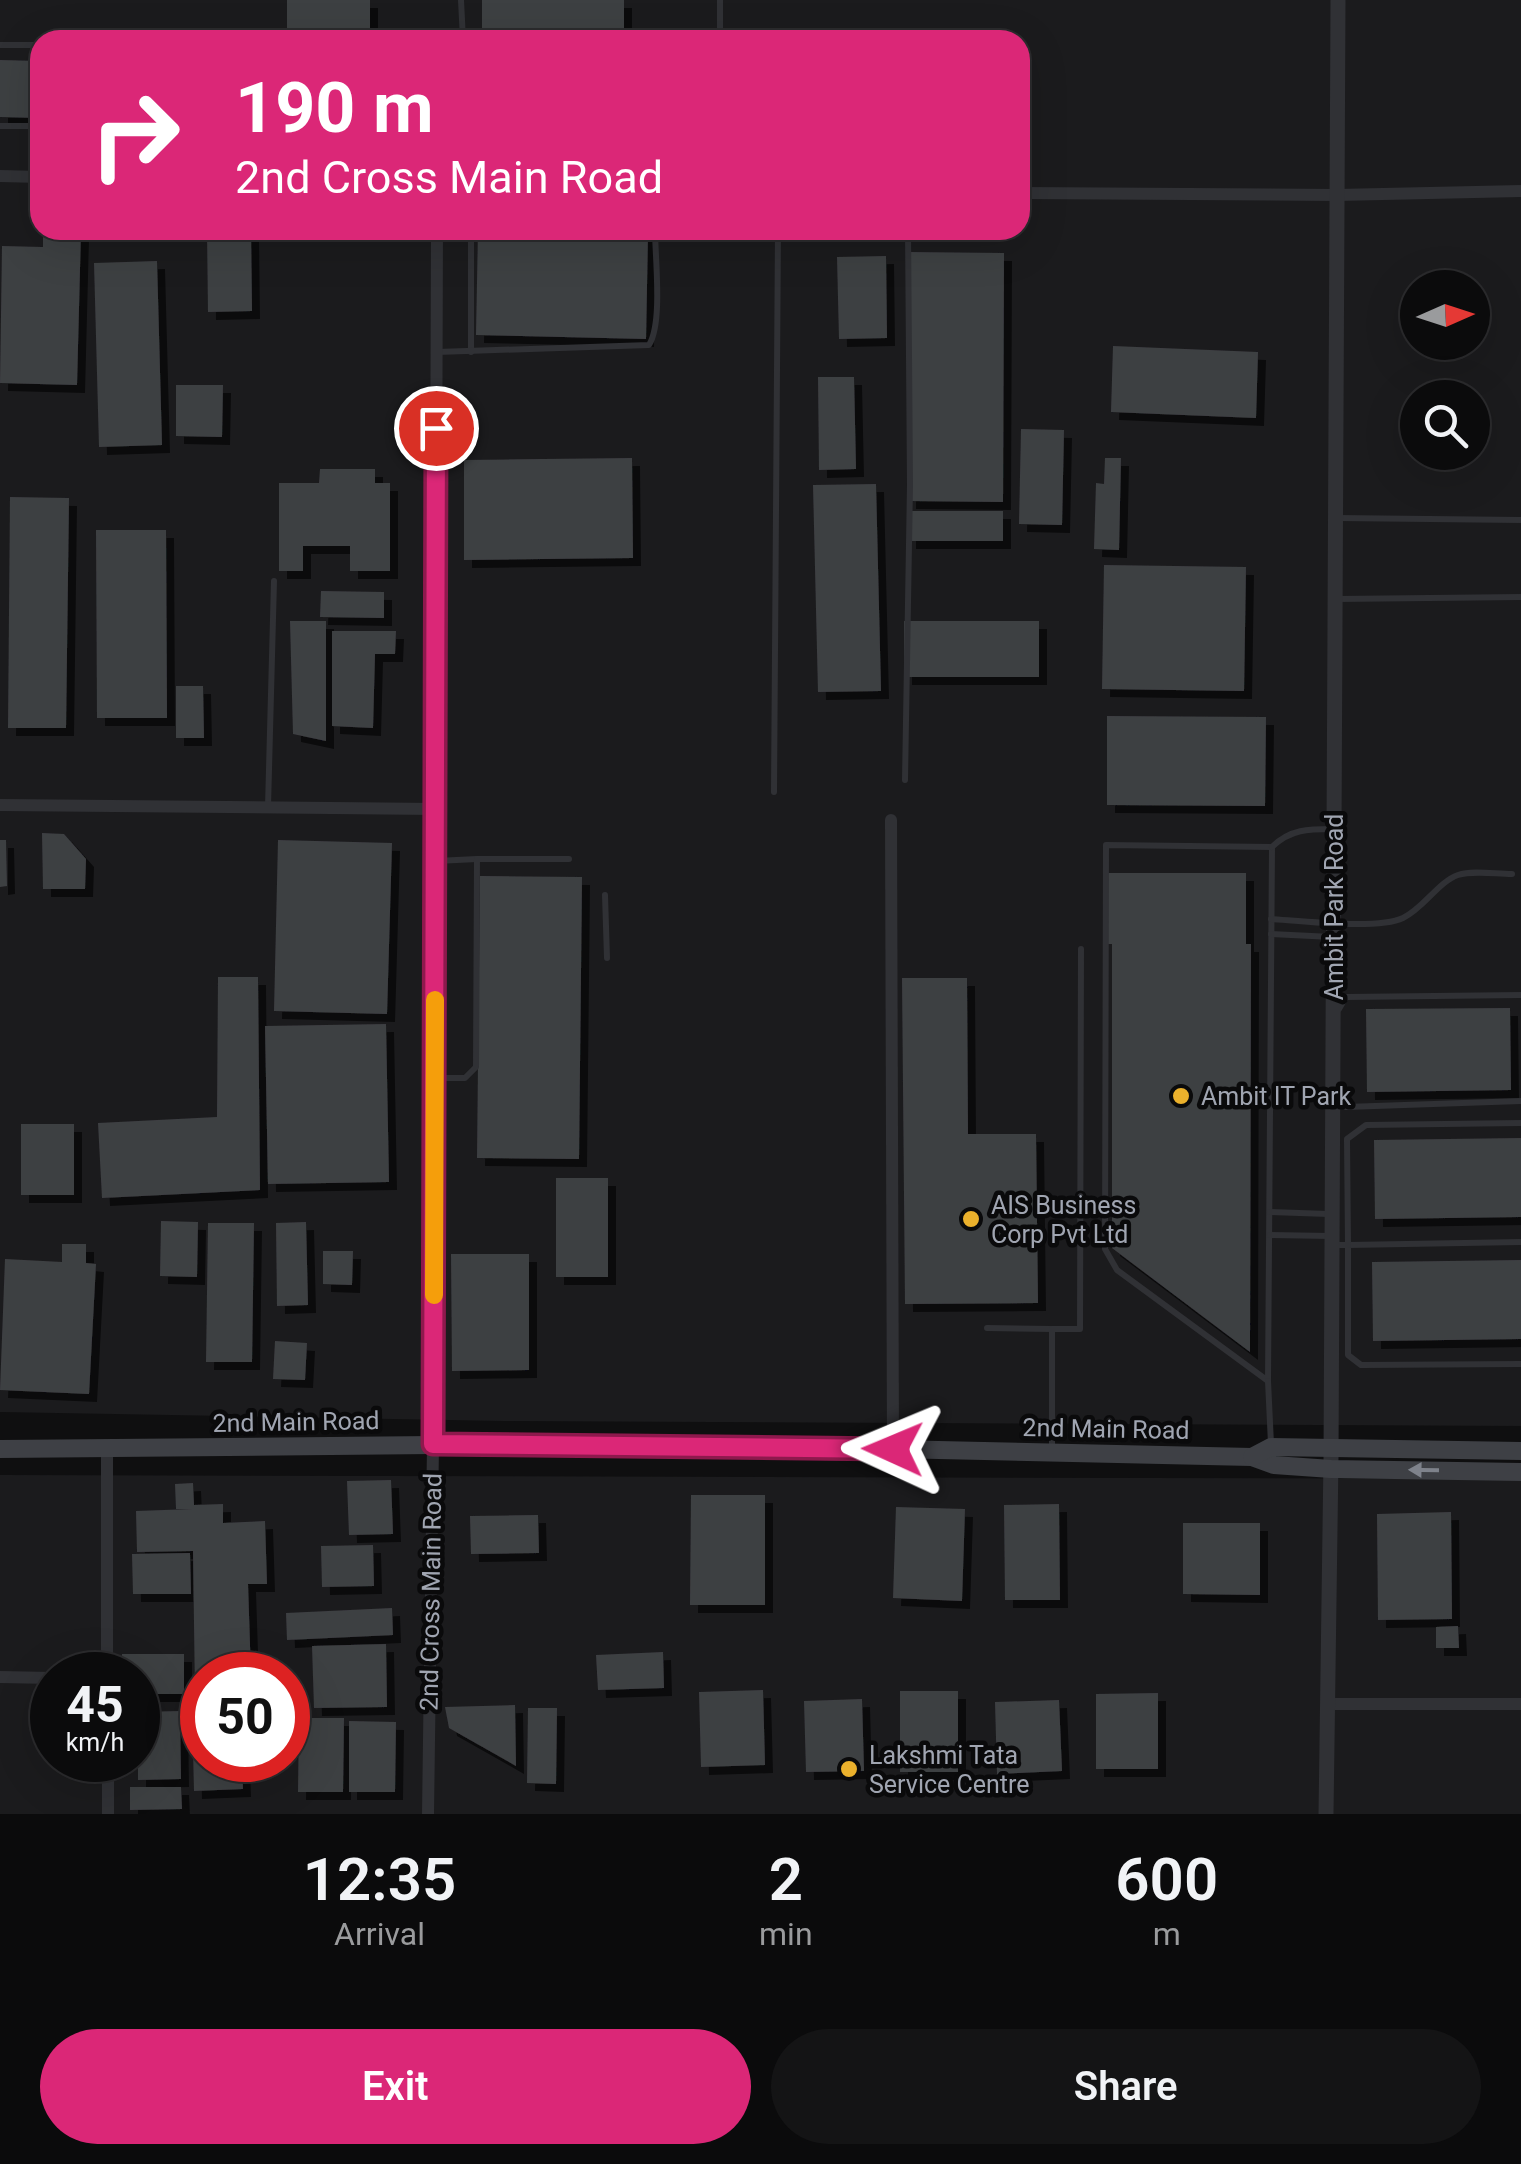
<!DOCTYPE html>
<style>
:root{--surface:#0b0b0c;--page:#141415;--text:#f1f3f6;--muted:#9a9b9d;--line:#2b2b2d;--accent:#db2777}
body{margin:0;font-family:Roboto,sans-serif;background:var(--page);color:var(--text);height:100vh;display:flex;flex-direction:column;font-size:38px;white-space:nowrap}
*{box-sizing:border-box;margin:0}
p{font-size:32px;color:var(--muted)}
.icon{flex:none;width:55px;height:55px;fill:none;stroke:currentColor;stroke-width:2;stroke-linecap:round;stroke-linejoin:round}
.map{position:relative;height:1814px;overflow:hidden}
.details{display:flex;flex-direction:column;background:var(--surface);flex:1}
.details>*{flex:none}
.top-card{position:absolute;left:30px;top:30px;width:1000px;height:210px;border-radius:30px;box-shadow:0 10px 40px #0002,0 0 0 2px var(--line);background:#db2777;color:#fff;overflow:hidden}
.needle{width:65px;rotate:87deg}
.tools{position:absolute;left:1400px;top:270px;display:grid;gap:20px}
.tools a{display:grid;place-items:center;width:90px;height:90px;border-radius:50%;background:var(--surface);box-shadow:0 10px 40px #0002,0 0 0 2px var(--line);font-size:50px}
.speed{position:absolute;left:30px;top:1652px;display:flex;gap:20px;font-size:50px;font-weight:700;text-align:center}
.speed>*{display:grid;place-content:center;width:130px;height:130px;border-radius:50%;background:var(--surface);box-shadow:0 10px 40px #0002,0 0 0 2px var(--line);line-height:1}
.speed small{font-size:25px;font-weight:400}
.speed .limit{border:15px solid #d22;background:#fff;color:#111}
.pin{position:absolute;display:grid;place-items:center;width:85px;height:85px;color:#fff;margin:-42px;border:5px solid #fff;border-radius:50%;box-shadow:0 2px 10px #0007}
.me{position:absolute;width:110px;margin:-55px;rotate:271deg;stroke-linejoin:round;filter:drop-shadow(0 0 8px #0008)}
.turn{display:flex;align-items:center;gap:35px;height:210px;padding:0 40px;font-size:45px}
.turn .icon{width:130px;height:130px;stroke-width:2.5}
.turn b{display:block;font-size:70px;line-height:85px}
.eta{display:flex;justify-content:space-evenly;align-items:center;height:170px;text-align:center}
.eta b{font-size:60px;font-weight:600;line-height:70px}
.cta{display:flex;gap:20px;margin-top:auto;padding:20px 40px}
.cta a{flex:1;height:115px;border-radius:60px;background:var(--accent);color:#fff;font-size:40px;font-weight:600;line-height:115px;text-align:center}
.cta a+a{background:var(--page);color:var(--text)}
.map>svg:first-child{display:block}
</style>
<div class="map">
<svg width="1521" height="1814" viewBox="0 0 1521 1814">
<defs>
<filter id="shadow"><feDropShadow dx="8" dy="8" stdDeviation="0" flood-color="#0009"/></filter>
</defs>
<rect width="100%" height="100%" fill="#0f0f10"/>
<g fill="#1b1b1d" fill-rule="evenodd">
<path d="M0,0H1521V1426L503,1421L0,1412ZM40,40H1020V230H40ZM1418,288H1472V342H1418ZM1418,398H1472V452H1418Z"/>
<path d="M0,1475L1521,1479V1814H0ZM52,1675H138V1760H52ZM202,1675H288V1760H202Z"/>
</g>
<g fill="#3e3f43" filter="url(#shadow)">
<rect x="287" y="0" width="83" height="40"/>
<rect x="482" y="0" width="142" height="40"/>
<polygon points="0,60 40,61 40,118 0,117"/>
<polygon points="43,230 81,230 77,385 0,383 2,246 43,247"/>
<polygon points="207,230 251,230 252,311 208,312"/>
<polygon points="478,230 648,233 646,339 476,335"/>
<polygon points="909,252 1004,253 1003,502 908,501"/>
<polygon points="886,256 887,338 839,339 837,257"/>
<polygon points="157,261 162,445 99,447 94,263"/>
<polygon points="1113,346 1258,352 1256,418 1111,412"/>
<polygon points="818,377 854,377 856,469 819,470"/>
<polygon points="176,385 223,385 222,437 176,436"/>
<polygon points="1021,429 1064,430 1062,525 1019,524"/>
<polygon points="632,458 633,558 464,560 464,460"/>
<polygon points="1105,458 1121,458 1119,550 1094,549 1096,483 1104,484"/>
<polygon points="320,469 375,469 375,483 390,483 390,571 350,571 350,546 303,546 303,571 279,571 279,483 319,483"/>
<polygon points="876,484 881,691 818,692 813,485"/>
<polygon points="10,497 69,498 66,728 8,728"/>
<rect x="908" y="511" width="95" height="30"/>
<polygon points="96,530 166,530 167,718 97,718"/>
<polygon points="1104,565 1246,567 1244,691 1102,689"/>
<polygon points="321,591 384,592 384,618 320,617"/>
<polygon points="290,621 326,621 326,741 293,734"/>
<rect x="904" y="621" width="135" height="56"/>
<polygon points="332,631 396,631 395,654 375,654 373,728 332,726"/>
<polygon points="176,686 203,686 204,738 176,738"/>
<polygon points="1107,716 1266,717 1265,806 1107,805"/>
<polygon points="42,833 64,834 86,859 85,889 43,889"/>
<polygon points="0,840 6,840 7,886 0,887"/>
<polygon points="278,840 392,843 387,1014 274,1011"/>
<polygon points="1106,873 1246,873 1246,944 1251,944 1250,1352 1112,1248 1112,944 1106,944"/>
<polygon points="480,876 582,877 579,1159 477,1158"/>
<polygon points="218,977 258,977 260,1190 102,1198 98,1123 217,1117"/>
<polygon points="902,978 967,978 968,1134 1036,1134 1038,1303 905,1304"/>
<polygon points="1510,1008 1511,1090 1367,1092 1366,1009"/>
<polygon points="386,1024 389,1182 268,1184 265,1026"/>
<rect x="21" y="1124" width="53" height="71"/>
<polygon points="1521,1138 1521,1217 1375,1219 1374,1140"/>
<rect x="556" y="1178" width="52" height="99"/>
<polygon points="161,1221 198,1222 197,1277 160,1276"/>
<polygon points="306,1222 308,1305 277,1306 276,1223"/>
<polygon points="208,1223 254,1223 252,1362 206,1362"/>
<polygon points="62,1244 86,1244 86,1263 96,1264 89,1394 0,1390 5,1259 62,1262"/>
<polygon points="323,1251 353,1251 352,1285 323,1284"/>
<polygon points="451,1254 529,1254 529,1370 452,1371"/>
<polygon points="1521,1260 1521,1339 1373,1341 1372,1262"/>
<polygon points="275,1341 307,1343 305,1380 273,1379"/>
<polygon points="391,1480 393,1534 349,1535 347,1481"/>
<polygon points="193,1483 194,1505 223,1504 223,1523 265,1521 267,1584 248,1584 251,1675 202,1675 202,1695 195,1695 193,1551 137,1552 136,1511 192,1509 176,1509 175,1484"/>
<polygon points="691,1495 765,1495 765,1605 690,1605"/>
<polygon points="1059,1504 1060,1600 1005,1600 1004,1505"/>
<polygon points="896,1507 965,1509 962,1601 893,1598"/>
<polygon points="1451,1512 1452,1619 1378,1620 1377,1514"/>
<polygon points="538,1515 539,1553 471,1554 470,1516"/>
<polygon points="1183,1523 1260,1523 1260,1595 1183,1594"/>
<polygon points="373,1545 374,1586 322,1587 321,1546"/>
<polygon points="190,1553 191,1594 133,1594 132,1554"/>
<polygon points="392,1608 393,1635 287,1640 286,1613"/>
<polygon points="1458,1626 1459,1648 1436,1648 1436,1627"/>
<polygon points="386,1644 387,1707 314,1708 312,1646"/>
<polygon points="663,1652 664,1688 598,1690 596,1655"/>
<polygon points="122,1654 184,1654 184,1694 138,1694 138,1675 122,1675"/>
<polygon points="763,1690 765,1765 701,1767 699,1692"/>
<rect x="900" y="1691" width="58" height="81"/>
<polygon points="1158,1693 1158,1769 1096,1769 1096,1694"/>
<polygon points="862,1699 864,1771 806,1772 804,1701"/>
<polygon points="1059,1700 1062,1771 997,1774 995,1702"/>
<polygon points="515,1705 516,1766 449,1728 445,1707"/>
<polygon points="528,1708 557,1708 556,1784 527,1783"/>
<polygon points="180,1711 181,1779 138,1780 138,1712"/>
<rect x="288" y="1717" width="5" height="34"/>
<polygon points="299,1718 344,1718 343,1792 298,1792"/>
<polygon points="349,1721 396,1722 395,1792 349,1792"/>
<polygon points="193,1750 202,1750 202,1760 242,1760 243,1789 194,1791"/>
<polygon points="130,1787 181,1787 182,1809 130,1810"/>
</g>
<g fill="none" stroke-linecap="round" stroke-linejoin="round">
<g stroke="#303135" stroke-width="6">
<polyline points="461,0 463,40"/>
<polyline points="720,40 720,0"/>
<polyline points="0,45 40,45"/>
<polyline points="0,126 40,126"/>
<polyline points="471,230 471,352"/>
<path d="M437,352L649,345C663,323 655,257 655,230"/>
<polyline points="1337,518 1521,520"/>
<polyline points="1337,599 1521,597"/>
<polyline points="905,780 910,485 908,230"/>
<polyline points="774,792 778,230"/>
<polyline points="268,807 274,581"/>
<polygon points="1106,845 1272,847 1268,1381 1117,1270 1105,1249"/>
<path d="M1272,847C1290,829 1309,829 1333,829"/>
<polyline points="436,861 477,859"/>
<polyline points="605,895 607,958"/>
<path d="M1271,919C1301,921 1378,930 1403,918C1424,908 1438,882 1458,875C1473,870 1495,874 1512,874"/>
<polyline points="1271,934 1332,937"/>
<polyline points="1339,1009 1346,997 1521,995"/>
<polyline points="435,1078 465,1078 476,1067 477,859 569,859"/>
<polyline points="1339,1099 1346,1107 1521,1101"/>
<polyline points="1270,1212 1329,1214"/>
<polyline points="1270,1235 1331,1236"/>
<polyline points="1521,1242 1348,1245 1348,1355 1361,1365 1521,1364"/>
<polyline points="1333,1245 1348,1245 1347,1139 1366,1125 1521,1123"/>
<polyline points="987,1328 1052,1329"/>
<polyline points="1268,1381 1271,1444"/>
<polyline points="1052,1448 1052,1329 1080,1329 1081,949"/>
</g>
<g stroke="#303135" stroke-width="12">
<polyline points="0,176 40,177"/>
<polyline points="1020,193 1337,195 1521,191"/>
<polyline points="0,805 436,809"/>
<polyline points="891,820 893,1449"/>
<polyline points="107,1450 107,1675"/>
<polyline points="0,1677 52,1678"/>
<polyline points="1328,1704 1521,1704"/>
<polyline points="108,1760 108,1814"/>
<polyline points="428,1814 433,1445 437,230"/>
</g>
<polyline stroke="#303135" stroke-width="15" points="1326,1814 1331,1458 1338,0"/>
<g stroke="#3e4045" stroke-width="18">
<polyline points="0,1449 433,1445 893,1449 1252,1457 1274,1465 1331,1469 1521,1472"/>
<polyline points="1252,1457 1271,1447 1521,1451"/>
</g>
</g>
<defs><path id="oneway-solid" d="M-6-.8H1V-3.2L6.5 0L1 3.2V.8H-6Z" transform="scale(2.5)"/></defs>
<use fill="#7e828b" href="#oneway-solid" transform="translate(1424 1470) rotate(-179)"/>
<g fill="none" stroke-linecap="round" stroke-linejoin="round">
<g stroke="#8e194d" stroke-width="25">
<polyline id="route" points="436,428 433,1444 893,1449"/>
</g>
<use href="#route" stroke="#db2777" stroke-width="18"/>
<polyline stroke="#f59e0b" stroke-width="18" points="434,1295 435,1000"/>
</g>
<g fill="#ebb12c" stroke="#0a0a0b" stroke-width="4">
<circle cx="1181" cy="1096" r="10"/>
<circle cx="971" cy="1219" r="10"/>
<circle cx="849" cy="1769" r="10"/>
</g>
<g text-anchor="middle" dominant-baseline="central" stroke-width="9" stroke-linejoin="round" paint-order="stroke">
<g font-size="25" fill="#a0a5b1" stroke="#0a0a0b">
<text transform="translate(1334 907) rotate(-90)">Ambit Park Road</text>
<text transform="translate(296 1422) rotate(-1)">2nd Main Road</text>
<text transform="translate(1106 1429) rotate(1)">2nd Main Road</text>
<text transform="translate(431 1592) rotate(-89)">2nd Cross Main Road</text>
</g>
<g font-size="25" fill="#a0a5b1" stroke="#0a0a0b" text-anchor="start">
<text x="1201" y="1096">Ambit IT Park</text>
<text x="991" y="1205">AIS Business<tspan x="991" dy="29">Corp Pvt Ltd</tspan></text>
<text x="869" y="1755">Lakshmi Tata<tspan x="869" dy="29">Service Centre</tspan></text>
</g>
</g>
</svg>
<div class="tools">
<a><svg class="needle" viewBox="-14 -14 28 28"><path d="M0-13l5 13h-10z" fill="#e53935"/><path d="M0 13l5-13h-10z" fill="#9a9b9d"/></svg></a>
<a><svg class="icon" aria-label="search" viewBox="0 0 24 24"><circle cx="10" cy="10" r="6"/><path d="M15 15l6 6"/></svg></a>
</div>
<div class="speed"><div>45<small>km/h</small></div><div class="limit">50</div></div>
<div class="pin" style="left:436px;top:428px;background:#d93025"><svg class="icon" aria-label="arrive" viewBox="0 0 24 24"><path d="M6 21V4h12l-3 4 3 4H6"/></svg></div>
<svg class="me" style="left:893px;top:1449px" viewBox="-20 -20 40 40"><path d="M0-17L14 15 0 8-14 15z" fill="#db2777" stroke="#fff" stroke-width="4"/></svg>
<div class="top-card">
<div class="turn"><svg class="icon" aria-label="right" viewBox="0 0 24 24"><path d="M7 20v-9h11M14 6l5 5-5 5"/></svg><div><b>190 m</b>2nd Cross Main Road</div></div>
</div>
</div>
<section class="details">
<div class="eta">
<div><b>12:35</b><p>Arrival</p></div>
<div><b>2</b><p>min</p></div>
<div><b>600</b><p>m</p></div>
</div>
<div class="cta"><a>Exit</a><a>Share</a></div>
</section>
